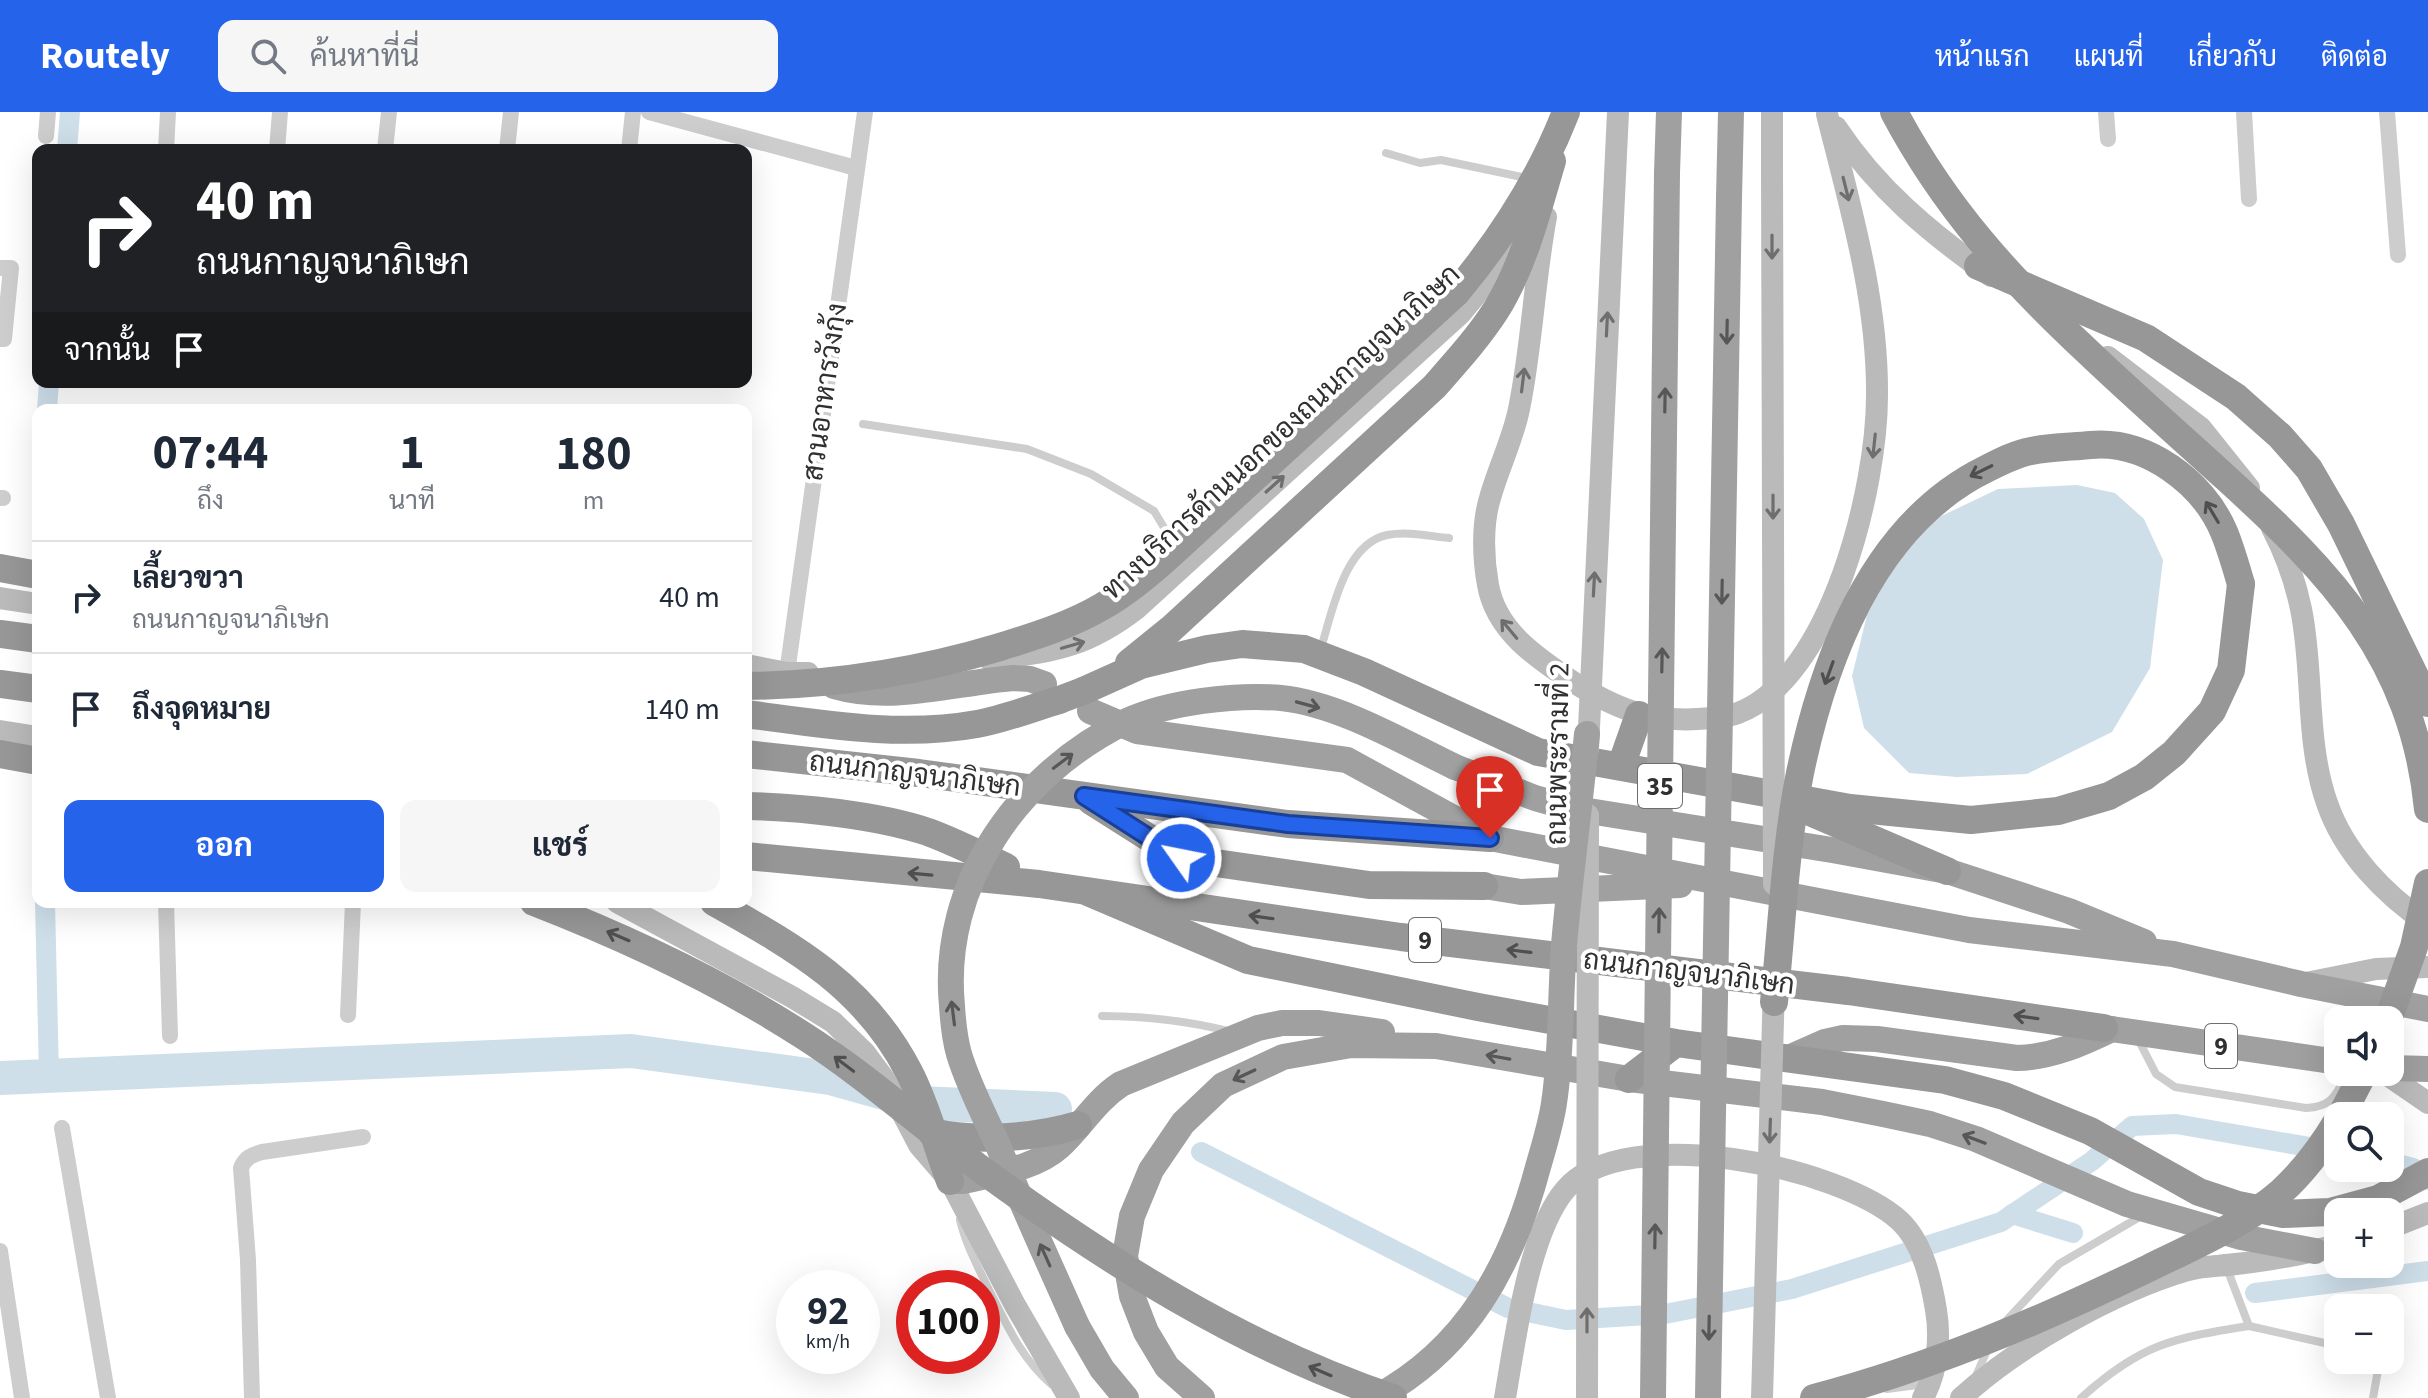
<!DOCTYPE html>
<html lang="th">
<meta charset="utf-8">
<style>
:root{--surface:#fff;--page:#f6f6f7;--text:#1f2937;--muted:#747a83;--line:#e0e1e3;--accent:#2563eb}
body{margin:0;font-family:"Source Sans 3",Sarabun,sans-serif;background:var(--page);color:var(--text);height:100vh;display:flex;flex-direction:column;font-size:30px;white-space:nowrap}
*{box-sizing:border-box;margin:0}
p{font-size:26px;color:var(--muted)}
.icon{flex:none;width:44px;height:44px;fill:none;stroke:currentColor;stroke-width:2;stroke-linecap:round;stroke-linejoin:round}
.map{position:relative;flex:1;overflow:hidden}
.side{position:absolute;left:32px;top:292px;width:720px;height:504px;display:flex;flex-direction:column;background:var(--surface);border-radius:16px;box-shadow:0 8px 32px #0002}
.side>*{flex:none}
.top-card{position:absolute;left:32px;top:32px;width:720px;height:244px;border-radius:16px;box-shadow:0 8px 32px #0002;background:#202124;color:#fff;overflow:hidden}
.fabs{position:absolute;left:2324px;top:894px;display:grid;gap:16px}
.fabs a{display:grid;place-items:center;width:80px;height:80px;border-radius:16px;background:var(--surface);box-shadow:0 8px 32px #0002;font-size:40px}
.speed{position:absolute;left:776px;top:1158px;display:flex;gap:16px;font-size:40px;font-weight:700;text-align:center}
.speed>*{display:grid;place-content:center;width:104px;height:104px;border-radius:50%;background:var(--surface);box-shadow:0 8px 32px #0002;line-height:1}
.speed small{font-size:20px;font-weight:400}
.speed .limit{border:12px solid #d22;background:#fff;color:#111}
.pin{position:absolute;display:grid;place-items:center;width:68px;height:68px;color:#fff;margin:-82px -34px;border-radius:50% 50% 50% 0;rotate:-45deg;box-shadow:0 0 8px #0007}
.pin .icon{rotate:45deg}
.me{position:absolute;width:88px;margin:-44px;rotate:303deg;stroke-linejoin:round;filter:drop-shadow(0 0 6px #0008)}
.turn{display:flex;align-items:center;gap:28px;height:168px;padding:0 32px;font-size:36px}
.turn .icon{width:104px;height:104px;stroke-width:2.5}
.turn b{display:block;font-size:56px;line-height:68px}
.then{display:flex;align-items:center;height:76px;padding:0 32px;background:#0003;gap:16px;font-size:30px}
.eta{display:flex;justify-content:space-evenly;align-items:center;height:136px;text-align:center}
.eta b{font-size:48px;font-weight:700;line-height:56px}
.cta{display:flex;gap:16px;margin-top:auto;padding:16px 32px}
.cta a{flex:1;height:92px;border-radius:16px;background:var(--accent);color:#fff;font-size:32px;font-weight:700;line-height:92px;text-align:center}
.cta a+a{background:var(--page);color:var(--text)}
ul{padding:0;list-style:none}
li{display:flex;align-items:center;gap:24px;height:112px;padding:0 32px;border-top:2px solid var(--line)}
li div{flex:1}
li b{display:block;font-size:30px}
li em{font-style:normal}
header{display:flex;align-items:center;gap:48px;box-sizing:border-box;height:112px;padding:0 40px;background:var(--accent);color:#fff}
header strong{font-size:38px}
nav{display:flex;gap:44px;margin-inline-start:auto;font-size:28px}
.search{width:560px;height:72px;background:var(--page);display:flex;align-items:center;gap:20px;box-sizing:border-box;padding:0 28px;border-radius:16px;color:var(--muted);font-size:30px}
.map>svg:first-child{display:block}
</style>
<header>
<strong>Routely</strong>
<div class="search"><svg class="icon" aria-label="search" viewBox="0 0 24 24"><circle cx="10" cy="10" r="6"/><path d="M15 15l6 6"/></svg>ค้นหาที่นี่</div>
<nav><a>หน้าแรก</a><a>แผนที่</a><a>เกี่ยวกับ</a><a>ติดต่อ</a></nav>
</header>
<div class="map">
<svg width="2428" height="1286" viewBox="0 0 2428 1286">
<rect width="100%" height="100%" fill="#fff"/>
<polygon fill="#cedfea" points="2077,373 2115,381 2144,407 2163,448 2150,556 2112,620 2027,662 1957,665 1909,661 1864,616 1852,564 1867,503 1896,447 1933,408 1998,377"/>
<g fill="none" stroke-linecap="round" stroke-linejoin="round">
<g stroke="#cedfea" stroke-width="20">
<polyline points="67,38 70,0"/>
<polyline points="47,298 49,270"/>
<polyline points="45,790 49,964"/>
<polyline points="1201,1040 1508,1196 1566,1208 1665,1202 1792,1177 2001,1110 2092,1049 2132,1014 2176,1012 2338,1040"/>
<polyline points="2390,1050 2413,1056 2428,1068"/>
<polyline points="2012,1102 2073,1121"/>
<polyline points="2255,1181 2428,1159"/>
</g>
<polyline stroke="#cedfea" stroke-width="34" points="0,966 631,939 830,966 919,991 1055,997"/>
<g stroke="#cdcdcd" stroke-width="8">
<polyline points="1386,41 1420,51 1441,48 1527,66"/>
<polyline points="863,312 1027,337 1091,362 1154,399 1174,432"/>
<path d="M1321,536C1332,501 1344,432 1387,423C1407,419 1428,424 1449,426"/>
<path d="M1102,904C1146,904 1189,909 1232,920"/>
<path d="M2138,927L2156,962L2175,975L2306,996C2333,995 2336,982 2348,960"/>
<path d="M960,1108C966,1133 978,1155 989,1178C1007,1213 1021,1246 1051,1272"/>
<polyline points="2226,1154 2249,1214 2338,1234"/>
<polyline points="2004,1211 2059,1152 2143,1103"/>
<polyline points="1976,1264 1988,1236"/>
<polyline points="1887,1277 1925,1272"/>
<path d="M2081,1286C2141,1232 2172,1226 2249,1214"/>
<polyline points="2373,1286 2378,1258 2373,1248"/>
</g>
<g stroke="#cdcdcd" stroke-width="16">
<polyline points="649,0 856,56"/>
<polyline points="2106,0 2108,27"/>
<polyline points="2244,0 2249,87"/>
<polyline points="2387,0 2398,143"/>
<polyline points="46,24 48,0"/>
<polyline points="166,38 168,0"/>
<polyline points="277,38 280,0"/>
<polyline points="385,38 389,0"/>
<polyline points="507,38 511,0"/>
<polyline points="629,38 633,0"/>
<polyline points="0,156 11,156 4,227 0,227"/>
<polyline points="0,386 3,386"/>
<polyline points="787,561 865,0"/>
<polyline points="166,790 170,924"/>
<polyline points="348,903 353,790"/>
<polyline points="62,1016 108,1286"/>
<polyline points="0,1139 22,1286"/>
<path d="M252,1286L248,1148L241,1056C245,1046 251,1043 262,1040L363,1025"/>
</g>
<g stroke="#bababa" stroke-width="22">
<polyline points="1772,0 1772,57"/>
<path d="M1836,15C1877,77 1930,121 1991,164"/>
<path d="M1546,105C1534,169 1532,234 1519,297C1513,327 1498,357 1490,386C1482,412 1483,446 1488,473C1496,519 1537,546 1573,570C1615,596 1648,610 1698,607C1711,606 1726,606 1738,601C1832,565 1877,374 1877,284C1878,188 1850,94 1827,2"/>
<polyline points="2108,245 2201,316 2249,376"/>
<path d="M2272,416C2285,441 2295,468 2301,497C2314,560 2305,629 2327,691C2344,741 2385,783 2428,812"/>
<polyline points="0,486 38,492"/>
<path d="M990,548C1052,539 1084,537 1136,497L1461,201C1486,172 1506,143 1521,108"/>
<polyline points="746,553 787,561 808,561"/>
<polyline points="0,619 38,625"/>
<polyline points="617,790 792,885 833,910 865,941 885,968 919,1033 950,1069 1015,1193 1069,1286"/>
<polyline points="2306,871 2376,857 2428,855"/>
<polyline points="2383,960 2428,991"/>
<polyline points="2390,1116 2428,1101"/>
<path d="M1505,1286C1515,1229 1528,1122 1565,1078C1624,1008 1841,1055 1900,1109C1923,1131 1931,1168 1936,1198C1941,1227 1937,1260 1923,1286"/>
<path d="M1961,1286C2018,1234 2113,1180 2188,1158C2203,1154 2221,1154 2236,1152C2271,1148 2305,1143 2338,1132"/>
</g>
<g stroke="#a0a0a0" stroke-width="26">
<polyline points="1667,61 1669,0"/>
<polyline points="1729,86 1731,0"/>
<path d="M834,574C892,591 954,571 1013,566L1030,567L1044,572"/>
<polyline points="1090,599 1137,619 1347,648 1490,726 1969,818 2173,842 2301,872 2428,897"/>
<polyline points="1455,655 1535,686 1570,696 1832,738 1947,759 2069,799 2144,830"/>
<polyline points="1484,774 1521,780 1680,773"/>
<polyline points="2104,916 2338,950"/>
<path d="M1791,945L1825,930L1843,926L1877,927L2017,946C2052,945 2081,932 2112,917"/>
<polyline points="2390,956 2428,957"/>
<path d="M950,1069H964C995,1061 1034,1057 1059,1035C1081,1015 1095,989 1121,972L1258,916L1282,911H1319L1382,920"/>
<polyline points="1077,1214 1102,1257 1126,1286"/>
<polyline points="1202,1286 1167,1255 1146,1220 1132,1184 1125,1144 1132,1104 1151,1058 1183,1011 1223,973 1283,945 1351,933 1436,934 1629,967 1822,990 1883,1002 1930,1012 1976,1027 2127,1092 2241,1125 2315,1139"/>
</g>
<g stroke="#979797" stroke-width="28">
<polyline points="1978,154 2146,226 2236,285 2280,324 2309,357 2341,412 2428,591"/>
<polyline points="0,456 38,463"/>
<polyline points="0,522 38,527"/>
<path d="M1129,551L1171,517L1434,275C1456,250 1478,226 1496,198C1524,153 1537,99 1552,49"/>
<polyline points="0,572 38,577"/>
<polyline points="1083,579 1141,553 1207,537 1242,532 1304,537 1364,560 1538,640 1850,696 1971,708 2058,699 2109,684 2144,665 2174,641 2212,599 2231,558 2241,472"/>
<path d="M746,602C823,612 900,626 977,612C1005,607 1032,596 1059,588"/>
<polyline points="0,642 38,649"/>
<polyline points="746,642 919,661 1288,712 1490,726"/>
<polyline points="1621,654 1639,603"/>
<polyline points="1091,689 1181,746 1369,773 1484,774"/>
<path d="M746,694C800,695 877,703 928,720C955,730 981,743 1006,755"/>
<polyline points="1812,701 1947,759"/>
<polyline points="746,744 1039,772 1401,825 1848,879 2104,916"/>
<polyline points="1088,780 1248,848 1478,895 1676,931 1945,968 2004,984 2090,1019 2199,1080 2238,1093 2283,1102 2330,1100 2378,1087 2428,1060"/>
<path d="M714,790C794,835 865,874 909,960C926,992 937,1035 950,1069"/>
<polyline points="1629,967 1672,934"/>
<polyline points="2341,1004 2364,960"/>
<path d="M931,1020C975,1030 1035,1026 1078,1013"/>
</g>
<g stroke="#bababa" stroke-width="22">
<polyline points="1772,57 1774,772"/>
<polyline points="1588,637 1618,0"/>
<polyline points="1587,1286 1588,703"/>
<polyline points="1762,1286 1774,874"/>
</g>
<g stroke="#a0a0a0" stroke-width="26">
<path d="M1077,1214C1050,1153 1022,1093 997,1031C984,1003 968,972 959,942C955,928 953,910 952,894C940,771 1019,661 1127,609C1168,590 1236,582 1281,586C1339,592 1403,630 1455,655"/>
<path d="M1375,1286C1467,1237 1512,1153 1538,1055C1544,1034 1551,1012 1554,991C1562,939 1560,885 1564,833C1570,763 1580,692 1587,622"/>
<polyline points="1653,1286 1667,61"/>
<polyline points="1708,1286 1729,86"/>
</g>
<g stroke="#979797" stroke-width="28">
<path d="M1894,0C1945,96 2008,165 2087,239C2132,282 2179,323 2225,365C2332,462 2413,546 2428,697"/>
<path d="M746,574C833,573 917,560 1000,535C1035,524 1071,513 1103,494C1128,480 1150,461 1171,442L1456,181C1502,126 1540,67 1566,0"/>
<polyline points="1059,588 1083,579"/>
<path d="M534,790C629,827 719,869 804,924C865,963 919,1012 978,1055C1105,1148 1243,1236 1393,1286"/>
<path d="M1774,890C1782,814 1785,736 1800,661C1824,546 1874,412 1986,357C2000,350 2015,342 2031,339C2050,335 2071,335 2091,333C2146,328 2203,370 2224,420C2231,437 2236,455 2241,472"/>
<polyline points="2388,908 2414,835 2428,771"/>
<path d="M1814,1286C1931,1255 2040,1209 2149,1156C2194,1134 2243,1113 2281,1080C2304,1059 2322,1035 2338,1008"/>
</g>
</g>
<defs><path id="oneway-shaft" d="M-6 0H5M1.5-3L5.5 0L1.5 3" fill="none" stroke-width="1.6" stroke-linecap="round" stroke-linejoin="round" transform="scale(2)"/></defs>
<g stroke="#6e6e6e">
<use href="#oneway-shaft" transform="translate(1846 77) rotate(76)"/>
<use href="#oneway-shaft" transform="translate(1772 135) rotate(90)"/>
<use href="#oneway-shaft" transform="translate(1607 212) rotate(-87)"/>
<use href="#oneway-shaft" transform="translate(1523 268) rotate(-83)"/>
<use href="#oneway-shaft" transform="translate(1874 334) rotate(96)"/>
<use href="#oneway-shaft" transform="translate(1275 372) rotate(-42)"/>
<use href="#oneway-shaft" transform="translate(1773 395) rotate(90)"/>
<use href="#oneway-shaft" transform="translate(1594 472) rotate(-87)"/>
<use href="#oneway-shaft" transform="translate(1509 517) rotate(-130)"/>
<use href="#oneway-shaft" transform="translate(1073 533) rotate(-16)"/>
<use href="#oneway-shaft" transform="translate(1770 1019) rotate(92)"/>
<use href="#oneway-shaft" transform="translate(1587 1208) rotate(-90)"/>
</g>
<g stroke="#575757">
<use href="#oneway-shaft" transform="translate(1727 220) rotate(91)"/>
<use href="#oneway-shaft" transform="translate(1665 288) rotate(-89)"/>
<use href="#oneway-shaft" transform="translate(1722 480) rotate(91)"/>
<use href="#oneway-shaft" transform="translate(1662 548) rotate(-89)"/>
<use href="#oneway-shaft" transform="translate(1308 593) rotate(15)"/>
<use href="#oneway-shaft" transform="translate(1063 649) rotate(-37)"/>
<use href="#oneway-shaft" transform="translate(1659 808) rotate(-89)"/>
<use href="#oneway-shaft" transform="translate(953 901) rotate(-97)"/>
<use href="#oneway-shaft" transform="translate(1498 945) rotate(-170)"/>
<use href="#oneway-shaft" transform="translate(1244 963) rotate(155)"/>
<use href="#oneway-shaft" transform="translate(1974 1027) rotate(-159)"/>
<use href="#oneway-shaft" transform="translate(1655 1124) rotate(-89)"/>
<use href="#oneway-shaft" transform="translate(1045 1143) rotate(-114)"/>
<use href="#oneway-shaft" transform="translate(1709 1216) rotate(91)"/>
</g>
<g stroke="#4f4f4f">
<use href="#oneway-shaft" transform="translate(1981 359) rotate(154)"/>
<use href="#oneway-shaft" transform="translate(2212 400) rotate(-121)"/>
<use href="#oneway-shaft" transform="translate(1829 561) rotate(110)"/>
<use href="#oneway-shaft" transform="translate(920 762) rotate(-175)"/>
<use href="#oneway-shaft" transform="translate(1261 805) rotate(-172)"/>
<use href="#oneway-shaft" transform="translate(618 824) rotate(-157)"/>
<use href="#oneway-shaft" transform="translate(1519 839) rotate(-173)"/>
<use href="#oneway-shaft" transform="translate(2026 905) rotate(-172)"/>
<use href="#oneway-shaft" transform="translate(844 952) rotate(-143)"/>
<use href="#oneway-shaft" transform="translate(1320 1259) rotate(-157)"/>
</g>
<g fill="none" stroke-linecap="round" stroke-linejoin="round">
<g stroke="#184099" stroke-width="20">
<polyline id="route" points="1181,746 1084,684 1288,712 1490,726"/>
</g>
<use href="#route" stroke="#2563eb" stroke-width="14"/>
</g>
<g text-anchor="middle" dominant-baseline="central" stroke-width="8" stroke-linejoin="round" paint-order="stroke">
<g fill="#fff" stroke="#6e6e6e" stroke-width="2">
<rect x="1638" y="652" width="44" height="44" rx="6"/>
<rect x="1409" y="806" width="32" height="44" rx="6"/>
<rect x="2205" y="912" width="32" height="44" rx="6"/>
</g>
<g font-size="26" font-weight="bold" fill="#303030">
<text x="1660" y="674">35</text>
<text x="1425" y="828">9</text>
<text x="2221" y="934">9</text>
</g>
<g font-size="28" fill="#303030" stroke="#fff">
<text transform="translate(825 280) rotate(-82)">สวนอาหารวังกุ้ง</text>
<text transform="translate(1281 320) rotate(-43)">ทางบริการด้านนอกของถนนกาญจนาภิเษก</text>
<text transform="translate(1558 642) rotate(-89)">ถนนพระรามที่ 2</text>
<text transform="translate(915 662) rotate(7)">ถนนกาญจนาภิเษก</text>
<text transform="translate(1689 860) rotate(7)">ถนนกาญจนาภิเษก</text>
</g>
</g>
</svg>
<div class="fabs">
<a><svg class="icon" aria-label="sound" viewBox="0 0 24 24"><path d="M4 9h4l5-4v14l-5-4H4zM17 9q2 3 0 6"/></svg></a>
<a><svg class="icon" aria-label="search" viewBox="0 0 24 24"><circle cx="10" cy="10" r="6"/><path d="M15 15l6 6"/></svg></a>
<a>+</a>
<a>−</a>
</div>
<div class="speed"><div>92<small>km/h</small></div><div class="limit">100</div></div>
<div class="pin" style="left:1490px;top:726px;background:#d93025"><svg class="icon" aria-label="arrive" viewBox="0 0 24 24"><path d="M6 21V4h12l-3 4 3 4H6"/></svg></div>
<svg class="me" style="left:1181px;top:746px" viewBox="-20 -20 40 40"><circle r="17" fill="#2563eb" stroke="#fff" stroke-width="3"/><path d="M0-11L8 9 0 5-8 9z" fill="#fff"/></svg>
<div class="top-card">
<div class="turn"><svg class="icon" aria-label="right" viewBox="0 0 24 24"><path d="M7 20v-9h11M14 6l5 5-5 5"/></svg><div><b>40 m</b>ถนนกาญจนาภิเษก</div></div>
<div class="then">จากนั้น<svg class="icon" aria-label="arrive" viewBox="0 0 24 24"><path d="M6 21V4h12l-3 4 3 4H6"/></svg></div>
</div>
<section class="side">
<div class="eta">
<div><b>07:44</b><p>ถึง</p></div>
<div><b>1</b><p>นาที</p></div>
<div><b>180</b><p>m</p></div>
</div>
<ul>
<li><svg class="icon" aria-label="right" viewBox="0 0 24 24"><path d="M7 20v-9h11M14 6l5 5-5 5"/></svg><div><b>เลี้ยวขวา</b><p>ถนนกาญจนาภิเษก</p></div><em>40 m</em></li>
<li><svg class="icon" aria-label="arrive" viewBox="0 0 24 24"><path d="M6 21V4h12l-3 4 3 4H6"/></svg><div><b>ถึงจุดหมาย</b></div><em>140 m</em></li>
</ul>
<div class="cta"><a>ออก</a><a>แชร์</a></div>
</section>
</div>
